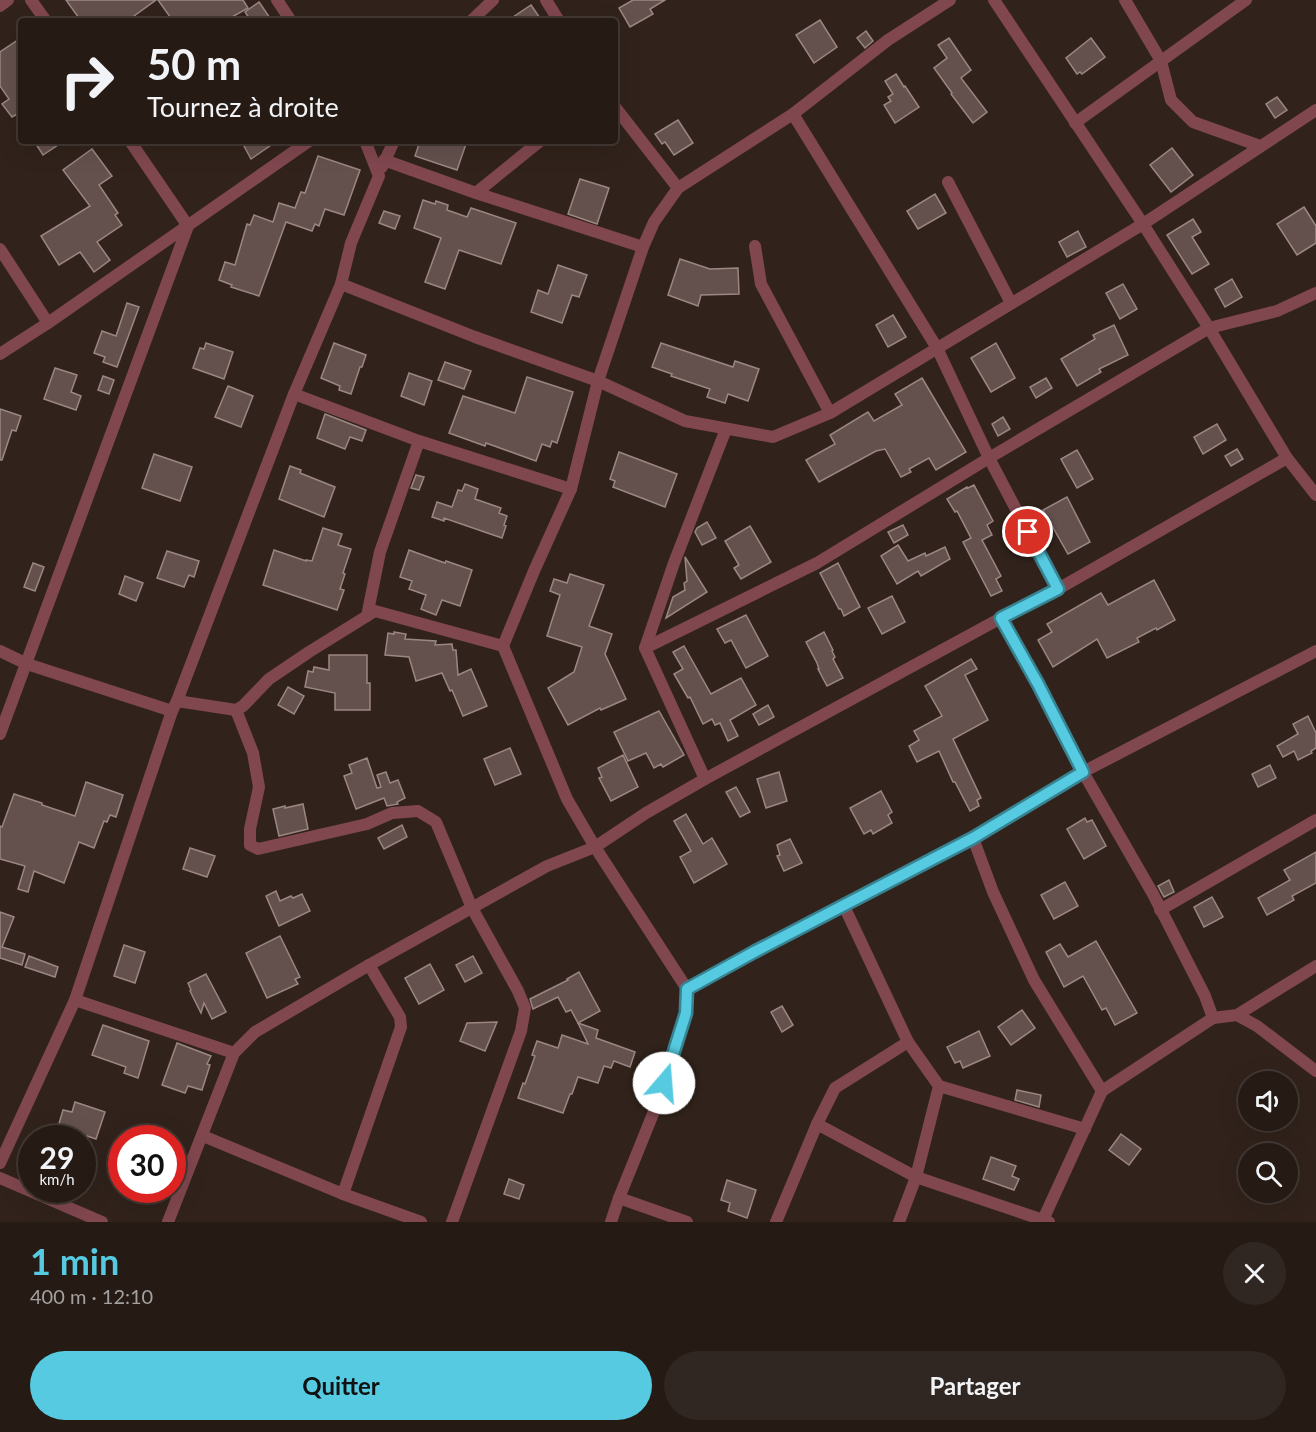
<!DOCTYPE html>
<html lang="fr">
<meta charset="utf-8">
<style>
:root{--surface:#251a14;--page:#312722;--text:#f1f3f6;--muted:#a3a1a0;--line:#423834;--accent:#55cae0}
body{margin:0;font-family:Lato,sans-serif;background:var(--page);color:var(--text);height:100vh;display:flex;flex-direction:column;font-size:22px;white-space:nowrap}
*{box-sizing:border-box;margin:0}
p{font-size:20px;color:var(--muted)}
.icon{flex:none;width:33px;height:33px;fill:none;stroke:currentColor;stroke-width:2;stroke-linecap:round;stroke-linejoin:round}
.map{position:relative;height:1222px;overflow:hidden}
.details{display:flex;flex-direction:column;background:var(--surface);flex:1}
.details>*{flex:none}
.guide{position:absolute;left:18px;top:18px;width:600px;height:126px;border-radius:6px;box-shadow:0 6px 24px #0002,0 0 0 2px var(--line);background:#251a14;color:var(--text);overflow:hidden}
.tools{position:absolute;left:1238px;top:1071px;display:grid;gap:12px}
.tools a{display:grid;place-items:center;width:60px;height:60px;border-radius:50%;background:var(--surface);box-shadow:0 6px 24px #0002,0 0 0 2px var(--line);font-size:30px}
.speed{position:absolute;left:18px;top:1125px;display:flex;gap:12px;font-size:30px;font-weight:700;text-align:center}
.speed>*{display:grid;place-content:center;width:78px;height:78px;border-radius:50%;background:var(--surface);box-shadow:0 6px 24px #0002,0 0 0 2px var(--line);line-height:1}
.speed small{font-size:15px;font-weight:400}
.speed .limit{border:9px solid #d22;background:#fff;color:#111}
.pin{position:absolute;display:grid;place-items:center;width:51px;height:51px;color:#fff;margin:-26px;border:3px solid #fff;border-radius:50%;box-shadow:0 2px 6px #0007}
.me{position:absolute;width:66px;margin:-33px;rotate:18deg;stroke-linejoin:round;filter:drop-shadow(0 0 4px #0008)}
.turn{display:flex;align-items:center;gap:21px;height:126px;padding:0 30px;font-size:27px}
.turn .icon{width:78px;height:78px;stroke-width:2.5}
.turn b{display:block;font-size:42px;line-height:51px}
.round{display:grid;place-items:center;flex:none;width:63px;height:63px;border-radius:32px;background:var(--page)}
.headline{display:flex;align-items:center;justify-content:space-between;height:102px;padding:0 30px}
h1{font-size:36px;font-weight:700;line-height:45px;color:var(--accent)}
.button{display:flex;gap:12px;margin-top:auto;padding:12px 30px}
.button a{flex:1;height:69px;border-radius:36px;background:var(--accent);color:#111;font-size:24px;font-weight:700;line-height:69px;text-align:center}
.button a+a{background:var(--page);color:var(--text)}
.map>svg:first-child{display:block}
</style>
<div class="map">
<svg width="1316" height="1222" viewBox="0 0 1316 1222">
<rect width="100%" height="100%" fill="#31231b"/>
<g fill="#64514e" stroke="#9b8683" stroke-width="1.5">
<polygon points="66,0 156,0 127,21 81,21"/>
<polygon points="158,0 243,0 248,8 225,21 173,21"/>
<polygon points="633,0 665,0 650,9 653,14 630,27 619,8"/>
<polygon points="259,2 272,21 251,21 245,12"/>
<polygon points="531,5 542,21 507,21"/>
<polygon points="820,20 837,47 814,63 796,35"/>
<polygon points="866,31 873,41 865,48 857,38"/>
<polygon points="21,38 21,116 19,113 12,117 2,104 9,99 0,86 0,52"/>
<polygon points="949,38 971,70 961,78 987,112 973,123 951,94 952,93 934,68 947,58 938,45"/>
<polygon points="1091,38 1105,57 1082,74 1080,72 1077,74 1066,58"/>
<polygon points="896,74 904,87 905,86 919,107 895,123 884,105 891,101 888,97 893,94 885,81"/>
<polygon points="1277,97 1287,110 1275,118 1266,104"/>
<polygon points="678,120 693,143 674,155 665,142 662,144 655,134"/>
<polygon points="34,141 64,141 43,155"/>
<polygon points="253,141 277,141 251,159 244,146"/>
<polygon points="420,141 467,141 457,170 415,156"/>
<polygon points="1172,148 1193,175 1171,192 1150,165"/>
<polygon points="92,149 112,176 99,185 118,213 115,215 122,225 97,242 110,260 94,272 80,252 59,265 41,236 90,206 63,170"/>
<polygon points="318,156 360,170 344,215 325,209 319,226 315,224 312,231 286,222 259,296 231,287 232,285 219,280 225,262 235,265 247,224 250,225 254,215 273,222 279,203 295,208 301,192 305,193"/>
<polygon points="580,179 609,188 597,224 568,214"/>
<polygon points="935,194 946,213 918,229 907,211"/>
<polygon points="423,200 435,204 436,201 448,205 447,210 467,217 471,208 516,223 501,264 459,250 445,289 425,282 441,238 414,228"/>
<polygon points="1304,207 1316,226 1316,243 1297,255 1277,224"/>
<polygon points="384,211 400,216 395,229 379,223"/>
<polygon points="1193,219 1201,232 1192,237 1209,264 1192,274 1167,235"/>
<polygon points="1078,231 1086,247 1067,257 1059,242"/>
<polygon points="680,259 710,269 738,268 739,294 701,295 698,306 668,295"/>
<polygon points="558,265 587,275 579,297 572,295 562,323 531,312 538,290 548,294"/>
<polygon points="1232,279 1242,297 1225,307 1215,289"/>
<polygon points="1123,284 1137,309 1120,319 1106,293"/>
<polygon points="127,303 139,307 117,367 103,362 105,357 94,353 102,331 116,336"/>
<polygon points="893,315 906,337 888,347 876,325"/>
<polygon points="1114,325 1128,355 1099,369 1101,372 1077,386 1061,359 1095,339 1093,335"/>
<polygon points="206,343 233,352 224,379 193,368 200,348 204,349"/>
<polygon points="334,343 366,355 362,367 360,367 351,394 339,390 340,386 321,378"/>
<polygon points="661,343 733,367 735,361 759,369 748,401 728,394 725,403 707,397 710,389 671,376 672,374 652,367"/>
<polygon points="996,343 1015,378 991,392 971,358"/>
<polygon points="445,362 471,371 464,389 438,380"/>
<polygon points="55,368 77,375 71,392 81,396 76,410 44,399"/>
<polygon points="409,373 432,381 424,405 401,396"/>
<polygon points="103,376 114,380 109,394 98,390"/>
<polygon points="527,377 573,392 557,443 552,441 550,447 542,444 536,461 486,443 485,446 449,433 463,396 515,413"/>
<polygon points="922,378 966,452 936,470 929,458 909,469 911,472 901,477 885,449 876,451 819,482 806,460 835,444 830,435 868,412 874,421 902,405 895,394"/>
<polygon points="1046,378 1052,388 1036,398 1030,387"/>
<polygon points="228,386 253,396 241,427 215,417"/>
<polygon points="0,409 21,416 16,431 12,430 2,460 0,460"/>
<polygon points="325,414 366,430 362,441 350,437 345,449 317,438"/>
<polygon points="1003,417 1010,429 998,436 992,424"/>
<polygon points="1217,424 1226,440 1203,454 1194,437"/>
<polygon points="1237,449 1243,459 1231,466 1225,456"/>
<polygon points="1077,450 1093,479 1077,488 1061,459"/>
<polygon points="619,452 677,474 665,507 613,487 615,481 610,479"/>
<polygon points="154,454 192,467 180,501 142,488"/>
<polygon points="290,466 301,470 300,473 335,487 324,517 279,499"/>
<polygon points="416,475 424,477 419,490 411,488"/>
<polygon points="465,484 478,489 475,499 501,508 499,513 507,516 504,525 506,526 502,538 444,518 444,521 432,517 437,502 452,507 458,490 462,491"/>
<polygon points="974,485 993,521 987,525 992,535 982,540 1001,576 996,579 1002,591 991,596 963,542 971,538 957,511 955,512 947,499 967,487 968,488"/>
<polygon points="1067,497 1090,542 1068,554 1043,510"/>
<polygon points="707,522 716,538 702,545 695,532 697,528"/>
<polygon points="903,525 908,535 894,543 888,532"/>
<polygon points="750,526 771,562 741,579 734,568 739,565 725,541"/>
<polygon points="323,528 342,534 338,545 351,549 343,573 345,574 340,589 344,590 337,610 263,585 274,550 306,561 306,560 312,561"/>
<polygon points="898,545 908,561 925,553 926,556 945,547 950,559 921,576 918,571 897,584 881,556"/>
<polygon points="409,550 445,563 446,561 472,570 460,606 442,600 436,615 421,609 426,595 409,589 412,581 400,577"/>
<polygon points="167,551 199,561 194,577 189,575 184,587 157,578"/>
<polygon points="685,557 707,592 666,618 673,597 685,590 684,583 687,581"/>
<polygon points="33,563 44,567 35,591 24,587"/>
<polygon points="838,563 860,607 844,616 841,609 839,609 820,573"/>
<polygon points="570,574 604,585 589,626 612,634 605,654 626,699 601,710 600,708 568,725 548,688 574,672 582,647 547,636 560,595 550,591 554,579 567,583"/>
<polygon points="125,576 143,583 136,601 119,594"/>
<polygon points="1154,580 1175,620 1157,630 1156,628 1137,638 1139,642 1107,658 1097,639 1053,667 1038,640 1052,632 1047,624 1101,593 1108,605"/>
<polygon points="892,596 905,622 882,634 868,608"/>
<polygon points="746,615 768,656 746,668 731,640 725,643 717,629"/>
<polygon points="394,632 406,634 405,639 436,641 435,645 452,644 453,650 456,650 458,675 471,669 487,706 463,716 452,690 450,691 442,673 416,681 409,657 385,655 388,633 394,634"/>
<polygon points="824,632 833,650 832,651 835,657 833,659 843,678 827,686 818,669 819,669 817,663 806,642"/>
<polygon points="684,646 711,694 741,678 756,705 730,720 738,736 728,741 720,723 715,725 712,719 703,724 690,697 688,698 674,674 683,669 673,652"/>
<polygon points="329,655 367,655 367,683 370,683 370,710 335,710 335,693 305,687 308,671 313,672 314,667 329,670"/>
<polygon points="971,659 977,669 965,675 988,720 953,739 981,798 977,800 979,806 970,811 955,782 953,782 939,751 917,762 909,746 919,740 914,731 942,716 925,686"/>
<polygon points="288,687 304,696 294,714 278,705"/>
<polygon points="768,705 774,717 759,725 753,714"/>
<polygon points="659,711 684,755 663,767 661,764 654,768 646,753 628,761 614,732"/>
<polygon points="1308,716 1316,733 1316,748 1311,751 1312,753 1298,760 1294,751 1283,757 1277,746 1298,734 1293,724"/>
<polygon points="510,748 521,774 495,785 484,759"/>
<polygon points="623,755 638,787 611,801 599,778 602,777 598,768"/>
<polygon points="367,758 377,788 381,787 377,775 386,772 390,783 398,780 405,798 397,802 398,804 387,806 384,798 356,809 344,776 352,773 349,765"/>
<polygon points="1270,765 1276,778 1258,787 1252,774"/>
<polygon points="779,772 787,801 766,808 757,779"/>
<polygon points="86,782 123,795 116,817 110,815 107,822 104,821 94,848 79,842 64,883 34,871 28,892 18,889 25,866 0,859 0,826 2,827 14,794 42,803 42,805 75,816"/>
<polygon points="736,787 750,812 740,817 726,792"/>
<polygon points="881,791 892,812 888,815 892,823 873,834 871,830 864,834 850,808"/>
<polygon points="303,804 308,829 279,836 273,809 285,806 285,808"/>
<polygon points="686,814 703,844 712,838 727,864 694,883 680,857 691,851 674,821"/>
<polygon points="1085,818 1087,822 1092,820 1106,846 1084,859 1067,829"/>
<polygon points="402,825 407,837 384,849 378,838"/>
<polygon points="790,839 802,863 784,871 777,856 780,855 777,845"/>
<polygon points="190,848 215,856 207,877 183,869"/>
<polygon points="1316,852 1316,883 1292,896 1294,900 1267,915 1258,898 1290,880 1284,870"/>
<polygon points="1169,880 1174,892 1164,897 1158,886"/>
<polygon points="1065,882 1078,906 1054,919 1041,895"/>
<polygon points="276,891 280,901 291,896 293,898 302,894 310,911 279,926 266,896"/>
<polygon points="1212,897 1223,917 1204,927 1194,907"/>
<polygon points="0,912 14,917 2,947 25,954 22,965 0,958"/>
<polygon points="280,936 300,977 295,979 298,984 267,998 246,953"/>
<polygon points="1096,941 1137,1013 1115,1025 1106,1008 1102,1010 1083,976 1064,987 1046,952 1060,944 1068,957"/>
<polygon points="124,945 145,952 135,983 114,976"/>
<polygon points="29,956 58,967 55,977 25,967"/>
<polygon points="473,956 482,973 465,982 456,965"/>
<polygon points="430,964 444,990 419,1004 405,978"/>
<polygon points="579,972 600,1011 578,1023 571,1010 566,1012 558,997 533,1009 530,999 568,980 567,979"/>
<polygon points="206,974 226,1012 212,1019 204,1003 201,1013 190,991 191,990 188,983"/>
<polygon points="782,1006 793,1025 782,1032 771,1012"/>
<polygon points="1022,1010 1035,1028 1011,1045 998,1027"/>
<polygon points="497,1022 485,1051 460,1041 467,1023"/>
<polygon points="578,1023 598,1030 596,1038 635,1052 630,1067 614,1061 611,1068 604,1066 598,1083 578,1077 572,1094 570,1094 563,1113 518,1098 523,1083 525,1084 535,1056 532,1055 537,1041 558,1048 562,1035 588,1044"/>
<polygon points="103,1025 149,1041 138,1078 124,1073 126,1067 92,1055"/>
<polygon points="979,1031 990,1056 963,1068 960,1061 955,1063 947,1047"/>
<polygon points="177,1043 211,1056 207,1064 210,1065 202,1090 188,1086 185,1093 162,1085"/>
<polygon points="1017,1090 1041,1095 1039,1107 1015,1100"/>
<polygon points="75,1102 105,1112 96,1139 87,1136 86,1138 70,1132 71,1130 58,1127 63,1110 72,1112"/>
<polygon points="1121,1134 1141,1149 1129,1165 1109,1150"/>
<polygon points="991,1157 1016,1166 1012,1176 1019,1179 1014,1190 983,1179"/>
<polygon points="509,1179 524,1185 519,1199 504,1194"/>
<polygon points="727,1180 756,1190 747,1218 728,1211 730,1203 721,1200"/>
</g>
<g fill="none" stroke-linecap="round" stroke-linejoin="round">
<g stroke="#80474f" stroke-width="12">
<polyline points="31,0 46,21"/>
<polyline points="277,0 291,21"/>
<polyline points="546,0 559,21"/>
<polyline points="994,0 1143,224 1209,328 1287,458 1316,495"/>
<polyline points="1125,0 1161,61 1171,100 1193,122 1260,146"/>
<polyline points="0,6 8,0"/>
<polyline points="471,21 493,0"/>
<polyline points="615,107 678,188"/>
<polyline points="793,114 937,348 989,458 1058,589"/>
<polyline points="1075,123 1246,0"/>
<polyline points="384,160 476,193 643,247"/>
<polyline points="382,167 394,141"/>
<polyline points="948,182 1011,303"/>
<polyline points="476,193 540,141"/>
<polyline points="755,246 761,284 830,413"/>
<polyline points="0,249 48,323"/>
<polyline points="341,284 475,337 598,381 685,421 773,437 830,413 1143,224 1316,110"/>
<polyline points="0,354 48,323 309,141"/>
<polyline points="294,394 419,441 571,489"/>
<polyline points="367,616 380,552 419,441"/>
<polyline points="1001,618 1038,684 1083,772 1153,894 1205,996 1213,1018"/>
<polyline points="503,646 534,571 571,489 598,381 643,247 654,222 678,188 793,114 888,40 950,0"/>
<polyline points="645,648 817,563 989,458 1209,328 1277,311 1316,293"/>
<polyline points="0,651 27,664 172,711"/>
<polyline points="177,701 236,710 243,706 269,679 309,652 375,611 503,646 567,799 595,847 687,989 686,1013 657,1104 619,1198 611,1222"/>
<polyline points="236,710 253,753 259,787 250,829 250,845 258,849 367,824 392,813 418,811 436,822 472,908 518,991 525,1008 521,1031 452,1222"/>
<polyline points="0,734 188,226 130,141"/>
<polyline points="705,779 645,648 674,563 726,429"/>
<polyline points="973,838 993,892 1034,980 1102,1091"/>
<polyline points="844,906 908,1042 939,1086 916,1177 899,1222"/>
<polyline points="1160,910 1316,820"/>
<polyline points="687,989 754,952 973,838 1083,772 1316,651"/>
<polyline points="75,1000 234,1053"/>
<polyline points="1237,1015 1257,1026 1316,1071"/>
<polyline points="939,1086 1085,1129"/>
<polyline points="817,1124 916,1177 1049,1222"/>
<polyline points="203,1136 343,1194 421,1222"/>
<polyline points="0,1163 75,1000 172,711 177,701 294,394 341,284 351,243 379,176 365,141"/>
<polyline points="0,1178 102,1222"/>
<polyline points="343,1194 401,1027 400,1017 369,965"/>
<polyline points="619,1198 687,1222"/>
<polyline points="168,1222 234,1053 255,1032 369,965 547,866 595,847 646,813 705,779 1001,618 1058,589 1287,458"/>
<polyline points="776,1222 817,1124 835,1088 908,1042"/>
<polyline points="1042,1222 1102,1091 1213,1018 1237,1015 1316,966"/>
</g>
</g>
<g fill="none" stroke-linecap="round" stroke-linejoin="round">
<g stroke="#378392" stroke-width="15">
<polyline id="route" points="664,1083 686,1013 687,989 754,952 973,838 1083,772 1038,684 1001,618 1058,589 1028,532"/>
</g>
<use href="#route" stroke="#55cae0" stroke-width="10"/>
</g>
</svg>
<div class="tools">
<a><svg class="icon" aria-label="sound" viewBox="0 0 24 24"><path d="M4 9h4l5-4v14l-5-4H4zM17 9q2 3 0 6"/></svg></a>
<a><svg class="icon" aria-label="search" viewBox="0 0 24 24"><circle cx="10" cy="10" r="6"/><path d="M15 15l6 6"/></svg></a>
</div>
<div class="speed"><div>29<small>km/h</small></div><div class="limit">30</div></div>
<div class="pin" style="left:1028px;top:532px;background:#d93025"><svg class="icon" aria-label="arrive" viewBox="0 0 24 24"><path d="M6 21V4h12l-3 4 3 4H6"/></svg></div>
<svg class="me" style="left:664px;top:1083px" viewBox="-20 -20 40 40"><circle r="19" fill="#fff"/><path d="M0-13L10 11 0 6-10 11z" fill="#55cae0"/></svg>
<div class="guide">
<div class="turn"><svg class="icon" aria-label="right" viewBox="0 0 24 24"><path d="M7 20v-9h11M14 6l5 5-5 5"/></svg><div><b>50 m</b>Tournez à droite</div></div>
</div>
</div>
<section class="details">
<div class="headline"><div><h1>1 min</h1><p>400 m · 12:10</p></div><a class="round"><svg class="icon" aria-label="close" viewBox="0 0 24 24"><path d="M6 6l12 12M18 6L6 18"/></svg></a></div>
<div class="button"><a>Quitter</a><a>Partager</a></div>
</section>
